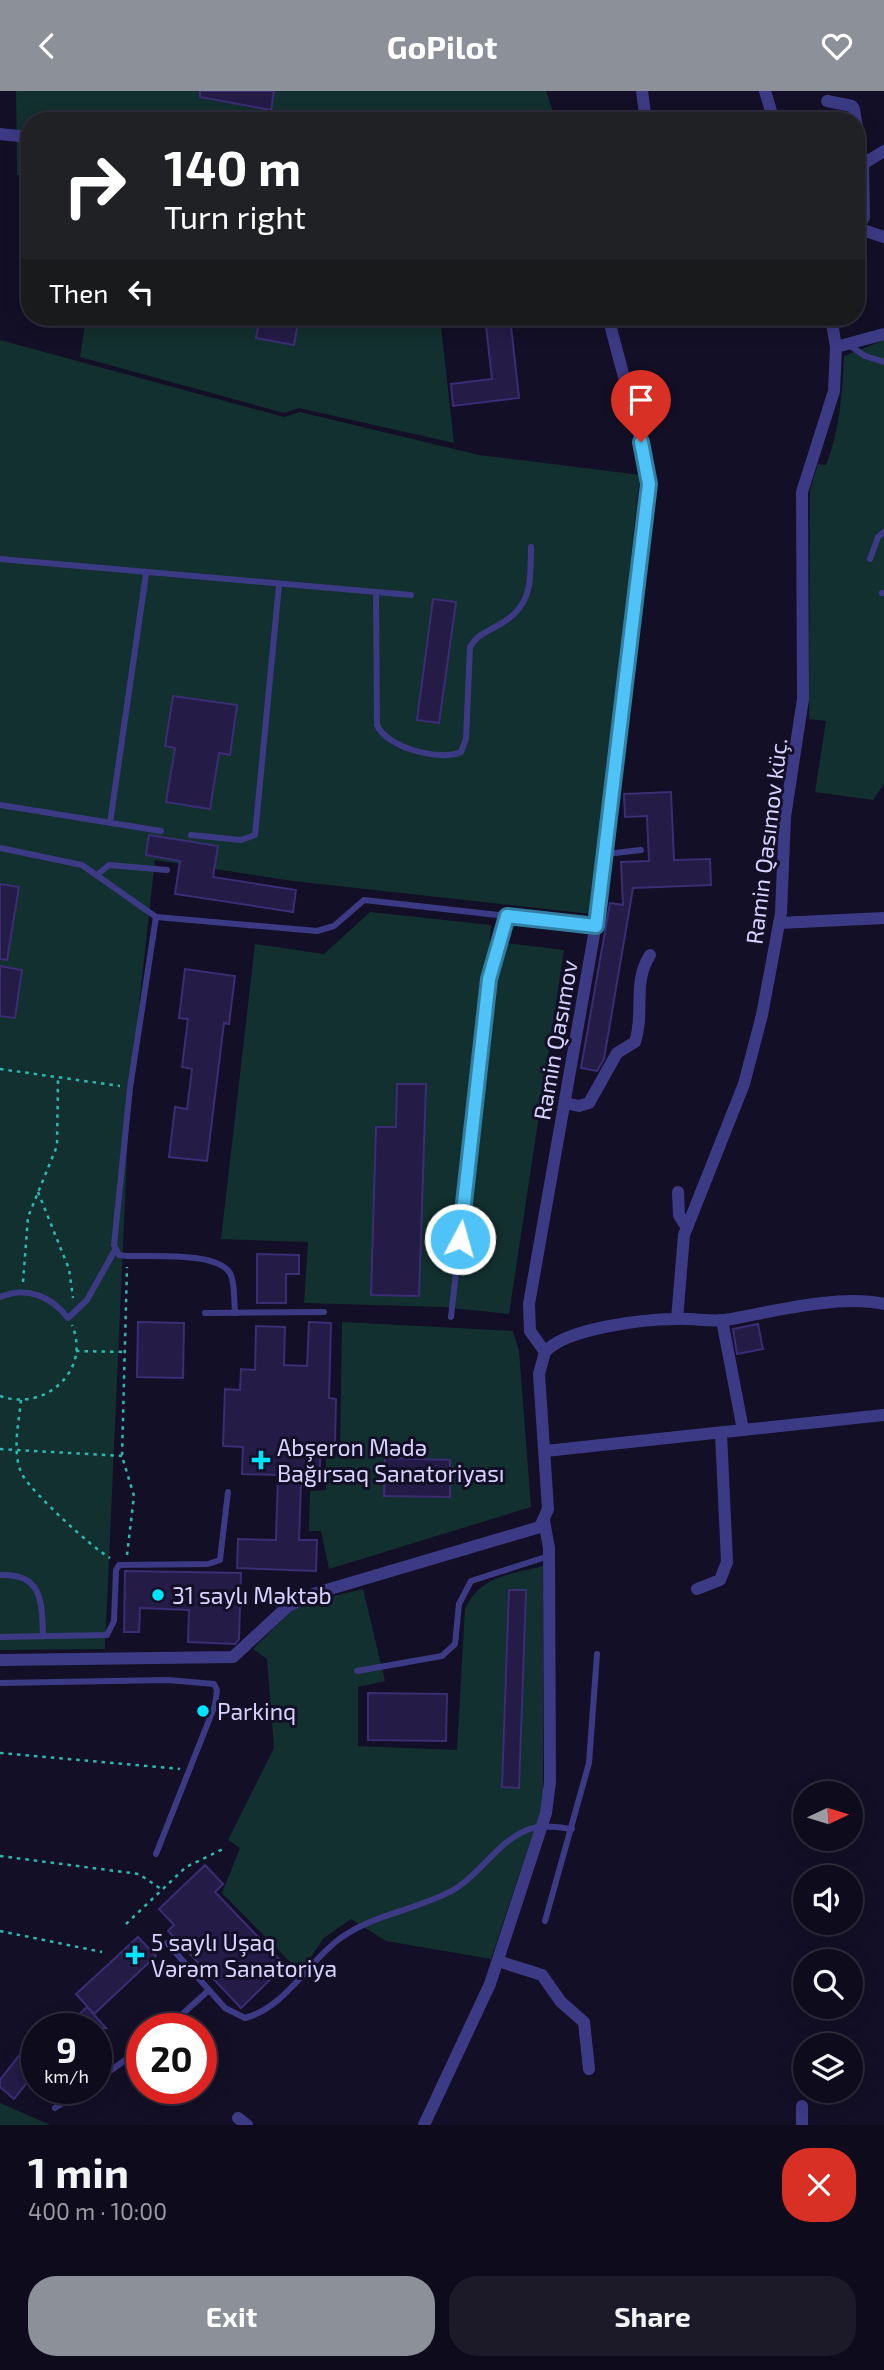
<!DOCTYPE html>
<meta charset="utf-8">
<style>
:root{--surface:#0e0b1c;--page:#1c1929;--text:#f1f3f6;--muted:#9b9ba3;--line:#2e2b3b;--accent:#8c9099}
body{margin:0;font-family:"Exo 2",sans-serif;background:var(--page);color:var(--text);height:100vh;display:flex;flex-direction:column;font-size:26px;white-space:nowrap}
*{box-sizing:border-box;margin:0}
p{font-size:23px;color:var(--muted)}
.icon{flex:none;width:38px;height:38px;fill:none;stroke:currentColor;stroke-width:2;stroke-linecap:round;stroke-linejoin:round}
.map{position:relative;height:2034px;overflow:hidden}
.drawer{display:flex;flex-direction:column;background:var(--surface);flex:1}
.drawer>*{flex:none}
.banner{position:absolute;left:21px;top:21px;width:844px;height:214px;border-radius:28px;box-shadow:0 4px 18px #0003,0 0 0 2px var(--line);background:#202124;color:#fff;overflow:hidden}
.needle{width:46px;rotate:86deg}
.controls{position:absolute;left:793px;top:1690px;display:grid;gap:14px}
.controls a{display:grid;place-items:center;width:70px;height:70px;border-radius:50%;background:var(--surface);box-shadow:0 4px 18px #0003,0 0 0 2px var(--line);font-size:35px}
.speed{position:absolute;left:21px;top:1922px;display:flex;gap:14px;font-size:35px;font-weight:700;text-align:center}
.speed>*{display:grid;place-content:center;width:91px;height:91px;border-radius:50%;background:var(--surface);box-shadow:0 4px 18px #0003,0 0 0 2px var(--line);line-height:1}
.speed small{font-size:18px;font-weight:400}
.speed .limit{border:10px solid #d22;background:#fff;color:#111}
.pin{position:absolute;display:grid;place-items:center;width:60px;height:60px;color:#fff;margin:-72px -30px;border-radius:50% 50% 50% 0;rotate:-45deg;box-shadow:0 0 7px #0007}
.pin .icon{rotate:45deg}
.me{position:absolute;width:77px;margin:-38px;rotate:6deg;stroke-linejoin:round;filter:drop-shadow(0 0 5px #0008)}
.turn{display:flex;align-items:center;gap:24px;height:147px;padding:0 28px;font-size:32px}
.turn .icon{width:91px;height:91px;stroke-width:2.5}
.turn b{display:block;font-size:49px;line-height:60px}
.then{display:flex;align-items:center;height:66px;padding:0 28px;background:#0003;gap:14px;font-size:26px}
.round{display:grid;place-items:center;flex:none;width:74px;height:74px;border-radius:28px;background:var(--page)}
.head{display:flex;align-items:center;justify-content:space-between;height:119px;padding:0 28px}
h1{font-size:42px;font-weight:700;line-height:52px}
.primary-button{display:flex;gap:14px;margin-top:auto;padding:14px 28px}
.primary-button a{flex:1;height:80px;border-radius:28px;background:var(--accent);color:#fff;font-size:28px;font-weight:700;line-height:80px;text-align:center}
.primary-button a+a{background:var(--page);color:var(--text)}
header{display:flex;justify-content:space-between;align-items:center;height:91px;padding:0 28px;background:var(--accent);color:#fff;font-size:32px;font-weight:700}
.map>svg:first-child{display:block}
</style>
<header><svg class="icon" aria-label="back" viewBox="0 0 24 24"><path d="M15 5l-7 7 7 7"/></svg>GoPilot<svg class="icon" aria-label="heart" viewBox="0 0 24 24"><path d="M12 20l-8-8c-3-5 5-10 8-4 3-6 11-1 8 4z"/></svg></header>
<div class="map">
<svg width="884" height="2034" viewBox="0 0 884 2034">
<rect width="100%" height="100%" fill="#130f26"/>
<g fill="#12302f">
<polygon points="16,0 546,0 556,30 30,30 30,85 17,84"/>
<polygon points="86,226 440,226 454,352 299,317 284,322 80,266"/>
<polygon points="0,249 284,326 300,321 479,364 640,384 591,823 293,790 155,769 130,997 105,1558 0,1559"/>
<path d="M884,249V693L873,709L815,701L826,630L809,628L810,399L818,373L826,374C840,339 842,303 844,265Z"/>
<polygon points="370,821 491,834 490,850 564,859 509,1223 442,1216 304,1212 308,1151 221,1148 255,853 324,863"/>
<polygon points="342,1231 513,1240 519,1260 531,1416 329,1478 321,1440 309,1440 310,1400 326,1399 326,1364 340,1363"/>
<path d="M543,1475V1713L491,1868L386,1850L351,1828L324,1847L300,1881L222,1802L240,1757L228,1749L274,1657L267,1568L253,1558L290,1521L312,1510L363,1498L385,1590L358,1596V1655L457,1659L465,1518C481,1484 509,1484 543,1475Z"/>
<polygon points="0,2012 50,2034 0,2034"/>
</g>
<g fill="#241b47" stroke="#3b2d73" stroke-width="2">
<polygon points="200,0 274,0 271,19 200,6"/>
<polygon points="260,226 299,226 294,254 256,247"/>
<polygon points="485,226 510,226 519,307 453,315 451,293 492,288"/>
<polygon points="433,508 456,511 439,632 417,629"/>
<polygon points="173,605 237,614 230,664 219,662 210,718 166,711 175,657 165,655"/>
<polygon points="671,701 674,769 710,768 711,794 633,797 604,968 597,980 581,977 610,812 623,814 621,771 649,770 647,725 625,726 624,703"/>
<polygon points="149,744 218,755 213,786 296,799 293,821 175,803 180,770 146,764"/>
<polygon points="0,793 19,796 7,869 0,868"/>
<polygon points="0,875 22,879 15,927 0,925"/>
<polygon points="185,878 235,885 229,933 224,932 207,1070 169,1066 175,1016 187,1018 192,978 182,976 188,928 179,927"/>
<polygon points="397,993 426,993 419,1205 371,1204 376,1036 396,1036"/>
<polygon points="257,1163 299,1164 299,1183 286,1183 286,1212 257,1212"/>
<polygon points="138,1231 184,1232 183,1287 137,1286"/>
<polygon points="309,1231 331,1232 329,1307 336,1308 335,1353 321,1352 319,1393 301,1393 299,1449 317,1449 316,1480 237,1477 238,1448 276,1449 278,1384 242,1383 243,1356 223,1355 225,1298 240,1299 241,1278 255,1279 256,1235 285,1236 284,1274 307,1275"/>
<polygon points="758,1233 763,1258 737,1263 733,1238"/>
<polygon points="385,1367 450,1369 450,1406 384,1405"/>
<polygon points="125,1480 241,1482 239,1548 235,1553 188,1551 189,1519 140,1517 139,1541 124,1541"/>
<polygon points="509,1499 526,1499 519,1697 502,1696"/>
<polygon points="368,1602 447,1603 446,1650 368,1649"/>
<polygon points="205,1774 223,1793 215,1801 285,1874 241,1917 168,1840 174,1834 159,1818"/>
<polygon points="138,1846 156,1865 94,1923 76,1903"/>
<polygon points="87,1916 106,1937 65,1937"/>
<polygon points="21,1962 37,1974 37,1979 14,2008 0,1996 0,1989"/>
</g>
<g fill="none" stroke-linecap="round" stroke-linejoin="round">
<g stroke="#2fb8b0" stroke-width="2.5" stroke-dasharray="3.5 5" stroke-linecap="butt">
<polyline points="0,978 120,995"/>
<polyline points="38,1101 69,1178 73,1207"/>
<polyline points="23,1191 28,1126 57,1055 58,987"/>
<polyline points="76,1260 127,1261"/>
<path d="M0,1305C43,1321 92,1281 72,1234"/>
<path d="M21,1309C19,1331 11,1364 23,1385C34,1403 91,1456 110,1467"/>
<polyline points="0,1358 122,1365"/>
<polyline points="127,1464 134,1405 122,1365 127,1176"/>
<polyline points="0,1662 180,1678"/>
<polyline points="0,1765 139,1783 161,1798"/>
<polyline points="126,1833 186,1776 225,1757"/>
<polyline points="0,1840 102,1861"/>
</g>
<g stroke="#3d3a85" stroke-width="6">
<polyline points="19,45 30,47"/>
<polyline points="849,254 865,265 884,271"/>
<polyline points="0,468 411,504"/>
<polyline points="870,468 878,446 884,441"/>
<path d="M376,501L377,634C386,656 440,671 461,661L466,648L470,556C476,545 484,542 495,536C533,517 530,493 531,456"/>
<polyline points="882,502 884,502"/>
<polyline points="0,714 161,740"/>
<polyline points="110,732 146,483"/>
<polyline points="191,744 241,749 255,744 279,494"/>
<polyline points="0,757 82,774 156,826 317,840 334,835 364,809 596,835"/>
<polyline points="606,763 641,759"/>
<polyline points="98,783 109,774 167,779"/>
<path d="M156,826L130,997L114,1154L119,1164L127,1165C151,1166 220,1160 231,1184C235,1195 234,1210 235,1222"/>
<path d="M0,1206C27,1195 51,1205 68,1227L87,1209L115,1159"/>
<polyline points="205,1222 324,1221"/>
<polyline points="451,1226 489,888 507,825"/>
<path d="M0,1484C42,1482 42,1510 43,1545"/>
<polyline points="0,1546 107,1544 114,1530 116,1479 119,1474 208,1473 220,1469 228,1401"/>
<polyline points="357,1580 442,1565 455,1553 459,1513 471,1490 549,1465"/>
<polyline points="0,1592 168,1589 214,1593 217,1599 215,1614 156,1763"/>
<polyline points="545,1830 589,1672 597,1563"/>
<polyline points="167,1852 209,1899"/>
<path d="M167,1937L209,1899L225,1917L245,1927C284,1917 307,1873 338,1849C371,1823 419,1819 455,1798C480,1783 498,1751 525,1740C540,1733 556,1736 572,1738"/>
<polyline points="96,1990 142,1957"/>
<polyline points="55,2017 87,1997"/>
</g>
<g stroke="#3d3a85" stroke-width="12">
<polyline points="642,0 646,30"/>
<polyline points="765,0 774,30"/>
<polyline points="827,10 852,15 854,18 863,73"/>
<polyline points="0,43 19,45"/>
<polyline points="860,138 884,146"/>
<polyline points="856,142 864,126 863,73 884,60"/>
<polyline points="836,256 884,243"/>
<polyline points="779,832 884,827"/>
<path d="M565,1012L579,1015L589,1012L617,962L635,951C645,921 632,892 650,864"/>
<polyline points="678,1101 679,1124 687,1137"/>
<polyline points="677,1228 684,1144 744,993 762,924 781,822 785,726 803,608 802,401 834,300 836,256 831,226"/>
<polyline points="722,1229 743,1339"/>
<polyline points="545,1261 530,1240 529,1213 601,804 649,393 646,369 608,226"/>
<polyline points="545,1360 884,1324"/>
<polyline points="697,1498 720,1489 727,1471 721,1342"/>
<path d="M0,1569L233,1566L287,1516L313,1503L540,1436L548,1418L539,1283L545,1261C566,1237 645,1228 677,1228C693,1227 709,1231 725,1229C772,1221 837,1203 884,1213"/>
<polyline points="498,1870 542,1884 561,1911 584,1931 589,1978"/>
<polyline points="802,2015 802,2034"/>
<polyline points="238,2027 247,2034"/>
<polyline points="424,2034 490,1893 546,1722 550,1691 549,1457 544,1430"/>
</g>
</g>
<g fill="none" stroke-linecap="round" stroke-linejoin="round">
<g stroke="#337fa1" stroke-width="18">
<polyline id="route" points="460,1148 489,888 507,825 596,835 649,393 641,351"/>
</g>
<use href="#route" stroke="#4fc3f7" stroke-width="12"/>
</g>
<g fill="#00e5ff" stroke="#130f26" stroke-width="2.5">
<path d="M257.5 1358.5h7v7h7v7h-7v7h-7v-7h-7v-7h7z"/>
<circle cx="158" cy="1504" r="7"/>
<circle cx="203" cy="1620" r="7"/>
<path d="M131.5 1853.5h7v7h7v7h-7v7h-7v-7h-7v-7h7z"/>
</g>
<g text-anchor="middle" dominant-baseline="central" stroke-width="6" stroke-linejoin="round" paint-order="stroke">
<g font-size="23" fill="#d9d4ff" stroke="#130f26">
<text transform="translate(766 750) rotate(-83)">Ramin Qasımov küç.</text>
<text transform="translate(555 949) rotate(-80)">Ramin Qasımov</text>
</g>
<g font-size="23" fill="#d9d4ff" stroke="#130f26" text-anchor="start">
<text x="277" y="1356">Abşeron Mədə<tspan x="277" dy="26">Bağırsaq Sanatoriyası</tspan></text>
<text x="172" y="1504">31 saylı Məktəb</text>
<text x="217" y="1620">Parkinq</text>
<text x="151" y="1851">5 saylı Uşaq<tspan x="151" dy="26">Vərəm Sanatoriya</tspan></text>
</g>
</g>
</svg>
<div class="controls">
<a><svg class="needle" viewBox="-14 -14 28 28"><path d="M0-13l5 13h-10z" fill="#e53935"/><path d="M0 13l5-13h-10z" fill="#9b9ba3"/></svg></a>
<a><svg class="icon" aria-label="sound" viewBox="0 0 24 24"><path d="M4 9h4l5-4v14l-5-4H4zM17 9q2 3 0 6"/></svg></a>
<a><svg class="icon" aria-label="search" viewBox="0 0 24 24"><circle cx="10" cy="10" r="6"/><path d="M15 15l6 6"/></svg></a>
<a><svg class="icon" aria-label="layers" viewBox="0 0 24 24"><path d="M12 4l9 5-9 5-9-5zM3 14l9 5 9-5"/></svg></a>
</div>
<div class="speed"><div>9<small>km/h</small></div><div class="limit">20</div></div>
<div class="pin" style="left:641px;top:351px;background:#d93025"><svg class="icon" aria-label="arrive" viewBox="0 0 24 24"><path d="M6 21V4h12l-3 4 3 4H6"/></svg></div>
<svg class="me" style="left:460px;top:1148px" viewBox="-20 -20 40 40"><circle r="17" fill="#4fc3f7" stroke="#fff" stroke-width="3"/><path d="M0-11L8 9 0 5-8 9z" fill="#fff"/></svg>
<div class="banner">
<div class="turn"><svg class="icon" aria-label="right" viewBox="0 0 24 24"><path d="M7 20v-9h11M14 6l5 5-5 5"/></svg><div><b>140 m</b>Turn right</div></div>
<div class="then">Then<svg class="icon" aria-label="left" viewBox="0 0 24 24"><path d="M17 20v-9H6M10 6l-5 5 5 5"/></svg></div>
</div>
</div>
<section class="drawer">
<div class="head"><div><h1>1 min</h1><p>400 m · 10:00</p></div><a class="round" style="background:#d93025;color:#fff"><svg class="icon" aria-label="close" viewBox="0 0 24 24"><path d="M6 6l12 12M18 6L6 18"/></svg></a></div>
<div class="primary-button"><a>Exit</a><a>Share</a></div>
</section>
